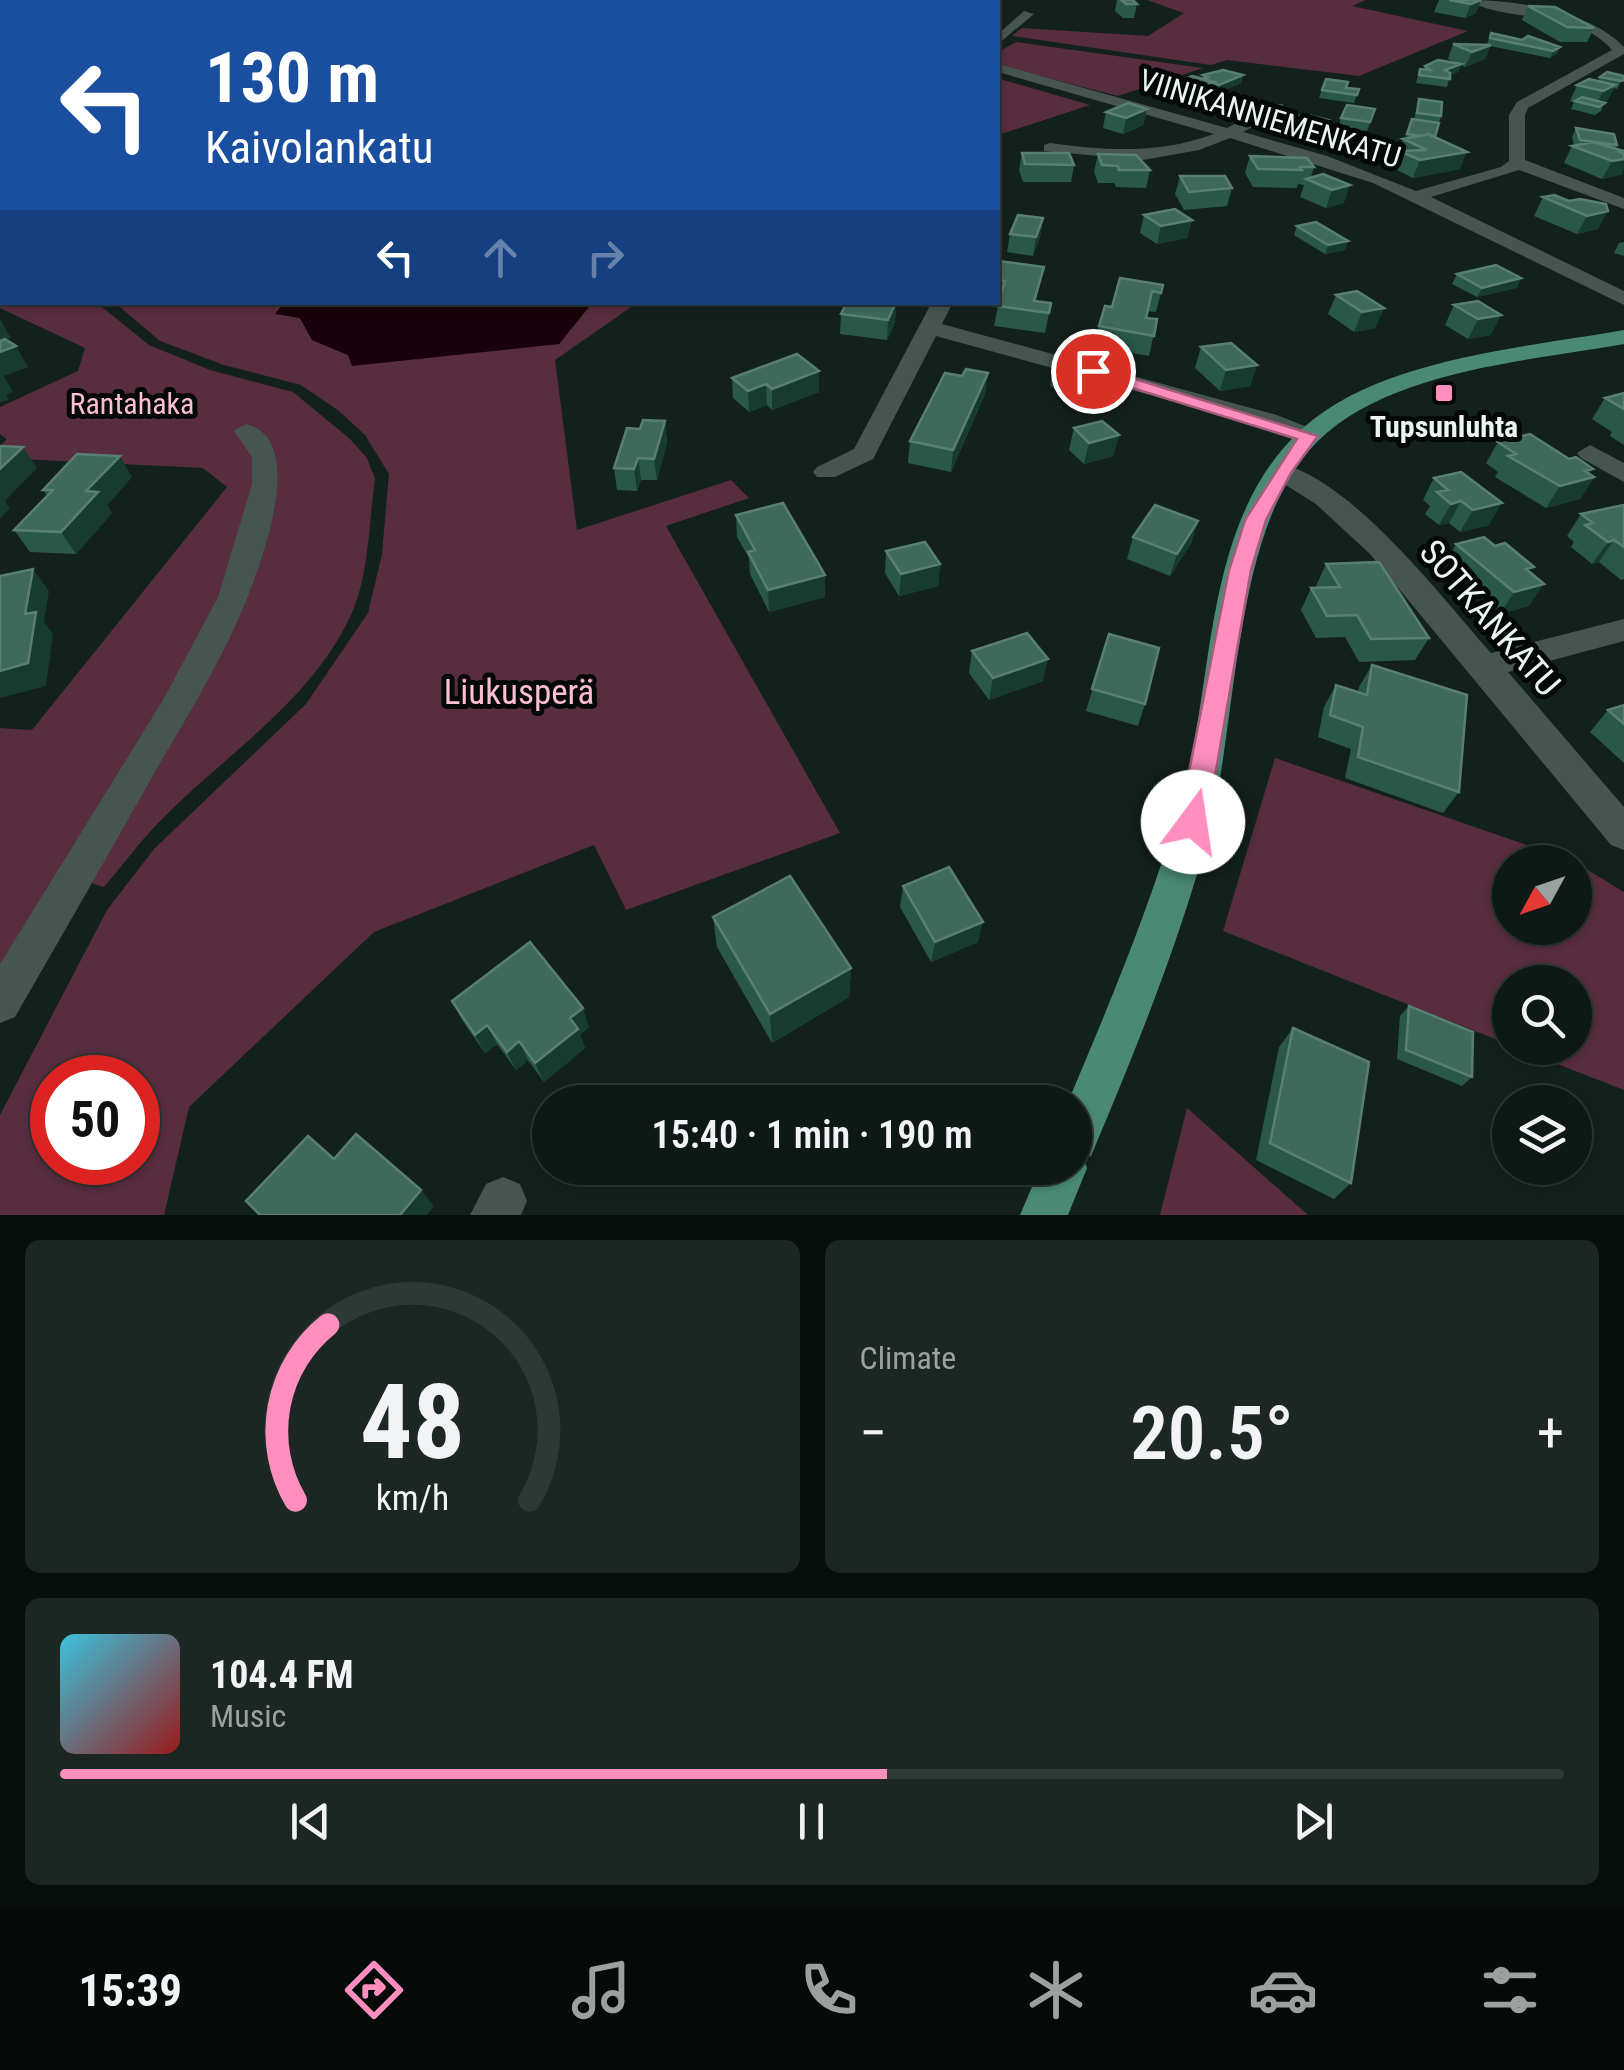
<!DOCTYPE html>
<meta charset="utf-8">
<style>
body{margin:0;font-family:"Roboto Condensed",sans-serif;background:#1c2622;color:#f1f3f6;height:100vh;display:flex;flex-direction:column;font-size:38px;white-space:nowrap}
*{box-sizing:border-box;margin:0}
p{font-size:32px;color:#9ba0a0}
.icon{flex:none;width:55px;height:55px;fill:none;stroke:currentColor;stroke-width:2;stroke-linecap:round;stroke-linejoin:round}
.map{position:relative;height:1215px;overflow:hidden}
.sheet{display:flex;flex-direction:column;gap:25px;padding:25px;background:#080e0c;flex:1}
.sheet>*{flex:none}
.top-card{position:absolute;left:0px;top:0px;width:1000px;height:305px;box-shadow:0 2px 8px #0004,0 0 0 2px #2e3834;background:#1a4fa0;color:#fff;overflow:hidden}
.needle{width:65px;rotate:230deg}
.controls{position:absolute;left:1492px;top:845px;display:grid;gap:20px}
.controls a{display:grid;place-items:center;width:100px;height:100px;border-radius:50%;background:#0e1915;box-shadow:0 2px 8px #0004,0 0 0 2px #2e3834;font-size:50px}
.speed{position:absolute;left:30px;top:1055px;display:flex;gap:20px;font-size:50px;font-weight:700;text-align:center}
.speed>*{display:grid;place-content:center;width:130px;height:130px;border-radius:50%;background:#0e1915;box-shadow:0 2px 8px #0004,0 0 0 2px #2e3834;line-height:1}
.speed .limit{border:15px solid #d22;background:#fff;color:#111}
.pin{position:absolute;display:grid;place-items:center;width:85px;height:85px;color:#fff;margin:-42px;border:5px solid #fff;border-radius:50%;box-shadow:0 2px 10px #0007}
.me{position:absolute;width:110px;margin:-55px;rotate:14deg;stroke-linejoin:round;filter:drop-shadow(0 0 8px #0008)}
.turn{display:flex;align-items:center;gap:35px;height:210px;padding:0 40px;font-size:45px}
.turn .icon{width:130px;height:130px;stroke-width:2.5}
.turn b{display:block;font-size:70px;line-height:85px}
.lanes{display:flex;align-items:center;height:95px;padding:0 40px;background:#0003;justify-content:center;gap:50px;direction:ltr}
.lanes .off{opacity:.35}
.big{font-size:75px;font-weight:600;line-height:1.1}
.sheet .widget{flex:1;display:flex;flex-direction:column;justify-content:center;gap:15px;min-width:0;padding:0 35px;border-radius:15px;background:#1c2622}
.sheet .dial{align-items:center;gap:0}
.dial svg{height:260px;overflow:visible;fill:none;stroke:#2e3834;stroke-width:7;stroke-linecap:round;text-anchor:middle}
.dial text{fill:#f1f3f6;stroke:none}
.song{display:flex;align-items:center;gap:30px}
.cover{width:120px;height:120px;border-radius:15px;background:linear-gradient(135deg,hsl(190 70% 55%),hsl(0 70% 35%))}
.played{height:10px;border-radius:5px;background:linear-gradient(90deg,#fd8ebe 55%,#2e3834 55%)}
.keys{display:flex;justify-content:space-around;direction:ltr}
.heat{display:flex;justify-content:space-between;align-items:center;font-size:55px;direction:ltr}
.sheet .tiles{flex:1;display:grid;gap:25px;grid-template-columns:1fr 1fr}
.widget:last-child{grid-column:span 2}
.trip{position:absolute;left:532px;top:1085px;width:560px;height:100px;border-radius:50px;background:#0e1915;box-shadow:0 2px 8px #0004,0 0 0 2px #2e3834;font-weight:600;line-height:100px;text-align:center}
.tab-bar{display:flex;height:160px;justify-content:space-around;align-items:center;background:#060a08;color:#9ba0a0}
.tab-bar .icon{width:70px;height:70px}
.tab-bar .selected{color:#fd8ebe}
.tab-bar b{font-size:45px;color:#f1f3f6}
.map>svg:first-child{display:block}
.green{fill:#572d3f;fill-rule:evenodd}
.water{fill:#19000a}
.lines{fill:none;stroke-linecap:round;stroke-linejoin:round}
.minor{fill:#46554f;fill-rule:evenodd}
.major{fill:#4a8a75;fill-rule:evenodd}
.wall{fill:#295849}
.shaded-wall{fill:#173b2f}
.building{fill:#3e695b;stroke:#597f72;stroke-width:2.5}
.route{fill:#fd8ebe;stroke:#a45c7c;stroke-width:2.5}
.poi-dot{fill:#fd8ebe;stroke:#040907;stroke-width:4}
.labels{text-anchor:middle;stroke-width:10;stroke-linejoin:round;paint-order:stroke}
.far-street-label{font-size:30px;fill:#ecf5f1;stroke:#040907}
.far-park-label{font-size:30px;fill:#fcbdd5;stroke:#040907}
.far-poi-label{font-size:30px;font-weight:bold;fill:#ecf5f1;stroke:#040907}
.street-label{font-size:35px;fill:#ecf5f1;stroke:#040907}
.park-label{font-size:35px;fill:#fcbdd5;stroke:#040907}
</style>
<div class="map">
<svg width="1624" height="1215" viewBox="0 0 1624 1215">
<rect width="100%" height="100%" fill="#13211c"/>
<path class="green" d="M1147,0H1366L1352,6L1468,31L1359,76L1227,60L1211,65L1012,36L1022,28L1148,36L1184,13Z
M1016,42L1203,68L1118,96L998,65V52Z
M998,78L1000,79L1090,105L998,135Z
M0,252L2,302L97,303L149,345L210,370L293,392L350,439L367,458L375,479C369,521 369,576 351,615C310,703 223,756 158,823C139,843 122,866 104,887L88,882L242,596L263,439L249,425L243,426L255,451L256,484L227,597L0,990V728L32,730L227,487L203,468L0,458V446L7,439L0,434V407L78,371L85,348L0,308Z
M115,303H276L281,306L276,313L300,318L312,340L348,355L559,344L592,303H637L555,360L577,530L731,480L749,498L666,526L840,833L626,910L594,845L374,932L189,1107L164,1215H0V1115L107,910L154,849L306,704L368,613L382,554L389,474L365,435L339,411L301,385L224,365L160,341ZM52,1078H138V1162H52Z
M1275,758L1573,861L1624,892V1090L1516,1048H1575V982H1510V1045L1223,931ZM1510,862H1575V928H1510Z
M1187,1108L1308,1215H1160Z"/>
<path class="water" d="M0,0H361L2,2V196Z
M276,303V302L592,303L559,344L352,366L348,355L312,340L300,318L275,314L281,307Z"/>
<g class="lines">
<path class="minor" d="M793,0H810L812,2H795Z
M1466,0C1515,0 1589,10 1624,47V54L1528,108L1525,115V160L1624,198V209L1519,170L1431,197L1624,291V305L1373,183L1230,138L1199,150L1143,160L1044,151V145L1050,143C1108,151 1159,154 1214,134L998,72V64L1227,128L1273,104H1283V110L1243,132L1327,156L1416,191L1501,167L1509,161V115L1517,102L1612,50C1575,8 1510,24 1466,0Z
M1024,11L1034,14L998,44V34Z
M932,302H953L942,324L1277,415L1317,431L1320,436L1308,443L1259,425L936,336L873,459L835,477H817L813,472L817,467L854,449Z
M246,424C307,439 263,558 248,596C224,657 188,715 155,772C109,854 62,935 15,1017L0,1023V964L163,700L218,597L252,484V457L234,431Z
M1590,445L1624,463V482L1581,458L1577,453Z
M1282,464C1354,482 1442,598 1491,653L1624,619V641L1508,672L1624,807V850L1611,845L1370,554L1316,504L1273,477L1269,472L1273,467Z
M503,1177L520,1184L527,1201L521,1215H470L486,1184Z"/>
<path class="major" d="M1624,330V344C1529,361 1390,370 1318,441C1231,527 1239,721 1208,836C1178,946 1135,1052 1091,1156L1084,1159L1087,1168L1068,1215H1020L1040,1168H1075V1102H1068C1109,1005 1150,907 1180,805C1216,684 1200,522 1302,429C1380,358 1524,348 1624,330Z"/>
</g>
<path class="wall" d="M384,0H415L410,2Z
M568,0H609V2H569Z
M1117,0H1133L1137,4L1134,18H1123L1115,11Z
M1439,0H1481L1476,13L1465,18L1434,12Z
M1528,6L1594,28L1587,42H1560L1522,20Z
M1491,33L1560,47L1557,54L1550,58L1490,46L1485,59L1465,67L1461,65L1458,72L1450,75L1447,87L1416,83L1420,69H1424L1425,66L1459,64L1448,59L1453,44H1487Z
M1203,75H1243L1241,83L1217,93L1213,91L1211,98L1188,108L1166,101L1169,86L1202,79Z
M1624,76L1617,89L1614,88L1607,101L1604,102L1601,111L1595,115L1571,109L1574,102L1570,101L1577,85L1598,81L1600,77Z
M1326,79L1346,88L1359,89L1354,103L1319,98Z
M1419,99L1441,116L1435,137L1460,169L1413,178L1393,168L1403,139H1405L1412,119H1414Z
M1347,105L1375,109L1367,131L1338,126Z
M1147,109L1143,125L1123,134L1103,128L1106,112Z
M1279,125L1325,129L1301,140L1276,133Z
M1576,128L1617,145L1616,148L1624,151L1623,174L1602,179L1564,163L1572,146L1574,145L1572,137Z
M1022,153L1074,165L1071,182H1023L1019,170Z
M1098,154L1150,170L1146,188L1116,187L1114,183H1098L1094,172Z
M1250,156L1314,167L1311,177L1323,174L1344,203L1326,208L1300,197L1304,185L1298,184L1297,188L1253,187L1245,173Z
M1180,176L1232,188L1227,206L1184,210L1175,194Z
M1543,197L1569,201L1580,199L1598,229L1577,234L1534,216Z
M1144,215L1192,220L1187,238L1157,244L1140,233Z
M1043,218L1040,237L1033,256L1007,252L1010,234Z
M1297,226L1348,241L1345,250L1325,254L1294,235Z
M1624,242V256L1614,253L1619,243Z
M998,261L1044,267L1036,301L1051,303L1045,333L994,326L999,300H998Z
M1457,274L1521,278L1516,288L1477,297L1452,284Z
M1163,285L1156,312L1147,311L1146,318L1157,319L1149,356L1095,347L1099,326L1112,307Z
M1336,295L1384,308L1375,328L1354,332L1328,314Z
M1478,301L1491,335L1468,339L1445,325L1454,305Z
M896,302L895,322L887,340L840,334L841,314Z
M1201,347L1257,365L1250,386L1220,391L1195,368Z
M1054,365L1106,370L1104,400L1089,408L1050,386Z
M988,373L985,394L951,472L908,463L910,441L962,376Z
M732,378L819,392L772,410L767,405L749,412L733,398Z
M1624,393V445L1610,436L1612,432L1592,419L1605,398Z
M665,421L667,443L657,480H641L637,491L617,490L614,468L640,429Z
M1074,428L1119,435L1113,456L1084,464L1069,450Z
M1498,442L1569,459L1594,477L1580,499L1546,508L1495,477L1498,472L1486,463Z
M1461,472L1489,525L1460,532L1449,523L1439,525L1425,514L1430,506L1423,500L1434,478Z
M132,477L107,505L112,513L76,554L30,552L14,530L47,496L43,490Z
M1624,506V579L1621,580L1599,562L1592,564L1571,547L1574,542L1567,536L1581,514Z
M736,515L825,597L769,612L750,574L749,558L737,537Z
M1198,521L1191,543L1170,576L1127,559L1133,537Z
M1456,544L1530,573L1529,606L1500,614L1444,566Z
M886,551L940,564L938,586L899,596L885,573Z
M1326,564L1429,638L1415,660L1359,662L1345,637L1316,638L1301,610L1311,588H1317L1316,586Z
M1109,634L1145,704L1138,726L1086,711Z
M972,651L1043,681L989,700L969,673Z
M1372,665L1459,792L1443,813L1345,778L1351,749L1318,737L1324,707L1336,685L1358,692L1359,687Z
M1624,705V763L1590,732L1608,710Z
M903,886L978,942L931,962L900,907Z
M713,917L851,968L849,997L772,1043L717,947Z
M452,1001L589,1027L580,1035L585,1048L544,1082L528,1060L516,1070L497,1044L485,1053L462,1020Z
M1409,1006L1472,1077L1462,1086L1397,1059L1400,1016Z
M1293,1028L1351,1183L1334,1199L1256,1160L1279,1047Z"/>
<path class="shaded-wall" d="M588,0H609V2H588Z
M1481,0L1476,13L1465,18L1471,4Z
M1491,45L1485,59L1465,67L1472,52Z
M1560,47L1557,54L1550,58L1553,51Z
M1461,64L1458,72L1442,77L1445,70Z
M1243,75L1241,83L1217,93L1219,85Z
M1215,82L1211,98L1188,108L1192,92Z
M1615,85L1607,101L1595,107L1603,91Z
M1147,109L1143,125L1123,134L1126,118Z
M1328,120L1325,129L1301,140L1303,132Z
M1624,151L1623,174L1602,179L1612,161L1620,152Z
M1467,152L1460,169L1413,178L1420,160Z
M1350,185L1344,203L1326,208L1332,190Z
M1608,211L1598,229L1577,234L1587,216Z
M1043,218L1040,237L1033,256L1036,237Z
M1192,220L1187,238L1157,244L1161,226Z
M1348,241L1345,250L1325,254L1328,245Z
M1521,278L1516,288L1477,297L1482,288Z
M896,302L895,322L887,340L888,320Z
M1384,308L1375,328L1354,332L1362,312Z
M1501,315L1491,335L1468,339L1478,319Z
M0,319L11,338L0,343Z
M16,346L28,367L4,376L13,392L6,395L9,400L0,402V352Z
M1257,365L1250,386L1220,391L1226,370Z
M1106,370L1104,382L1109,379L1104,400L1089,408L1093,387L1099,374Z
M819,371V392L772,410V389Z
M988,373L985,394L951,472L953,450Z
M766,384L767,405L749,412L748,391Z
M665,421L667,443L657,480L654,459Z
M1119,435L1113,456L1084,464L1089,443Z
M23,447L37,468L5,501L10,508L0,519V469Z
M120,456L132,477L107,505L112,513L76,554L61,532L86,491Z
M638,458L641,480L637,491L634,469Z
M1593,469L1586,479L1594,477L1580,499L1546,508L1560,486L1585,471Z
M1461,501L1449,523L1439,525L1451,504Z
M1502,503L1489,525L1460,532L1473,510Z
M1198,521L1191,543L1170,576L1177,554Z
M1614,540L1599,562L1592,564L1608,542Z
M940,564L938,586L899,596L901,574Z
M33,569L49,591L44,622L53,634L46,686L0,698V671L25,614Z
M825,575V597L769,612L768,590Z
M1544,584L1529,606L1500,614L1514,592Z
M1048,659L1043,681L989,700L993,678Z
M983,922L978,942L931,962L935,942Z
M851,968L849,997L772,1043L770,1014Z
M583,1008L589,1027L580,1035L585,1048L544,1082L535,1063L570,1018Z
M487,1025L497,1044L485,1053L475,1035Z
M519,1041L528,1060L516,1070L507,1052Z
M421,1190L434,1206L427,1215H400Z"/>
<path class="building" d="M1121,0H1133L1137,4H1126Z
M1449,0H1481L1471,4Z
M1528,6L1555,7L1594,28L1567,27Z
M1491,33L1522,40L1528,36L1560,47L1553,51L1490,38Z
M1453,44L1491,45L1472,52Z
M1438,60L1461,64L1445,70L1450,73V79L1419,75L1420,69L1430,70L1425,66Z
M1223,70L1243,75L1219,85L1203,79L1208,77L1203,75Z
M1607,72L1624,76V80L1621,81L1600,77Z
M1192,76L1215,82L1192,92L1169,86Z
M1326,79L1348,82L1346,88L1359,89L1357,95L1322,90Z
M1589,79L1615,85L1603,91L1577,85Z
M1582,97L1605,103L1599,107L1575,101Z
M1419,99L1442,102L1441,116L1417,113Z
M1128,103L1147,109L1126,118L1106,112Z
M1347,105L1375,109L1370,122L1341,118Z
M1304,114L1328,120L1303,132L1279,125Z
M1412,119L1439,123L1435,137L1428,134L1421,136L1407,134Z
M1576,128L1614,134L1617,145L1580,140Z
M1428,134L1467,152L1420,160L1399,151L1427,150L1403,139Z
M1593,142L1624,151L1620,152L1624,154V159L1612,161L1572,146Z
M1022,153H1069L1074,165L1025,164Z
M1098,154L1136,155L1150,170H1119L1118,166L1102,165Z
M1250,156L1307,158L1314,167H1300L1302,170L1258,169Z
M1323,174L1350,185L1332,190L1306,179Z
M1180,176H1225L1232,188L1189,192Z
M1554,195L1569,201L1580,199L1606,204L1608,211L1587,216L1543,197Z
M1175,209L1192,220L1161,226L1144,215Z
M1018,215L1043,218L1036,237L1010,234Z
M1316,222L1348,241L1328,245L1297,226Z
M998,261L1044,267L1034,301L1051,303L1049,313L997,306L1005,281L998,280Z
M1496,265L1521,278L1482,288L1457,274Z
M1120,278L1163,285L1161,293L1152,291L1146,318L1157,319L1154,336L1099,326L1105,306L1112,307Z
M1357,291L1384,308L1362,312L1336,295Z
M1478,301L1501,315L1478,319L1454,305Z
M847,302H896L888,320L841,314Z
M5,339L16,346L0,352V341Z
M1231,343L1257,365L1226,370L1201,347Z
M797,354L819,371L772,389L766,384L748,391L732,378Z
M1077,354L1106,370L1099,374L1109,379L1093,387L1054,365Z
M966,369L988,373L953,450L910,441L945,373L962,376Z
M1624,393V409L1605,398Z
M643,420L665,421L654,459L638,458L634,469L614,468L627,428L640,429Z
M1102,421L1119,435L1089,443L1074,428Z
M1530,434L1569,459L1576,457L1593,469L1585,471L1594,477L1560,486L1508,456L1516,454L1498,442Z
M0,446L23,447L0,469Z
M77,454L120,456L86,491L98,492L61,532L14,530L53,490H43Z
M1461,472L1502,503L1473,510L1461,501L1451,504L1437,492L1448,490L1434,478Z
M783,503L825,575L768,590L748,552L755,550L736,515Z
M1155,505L1198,521L1177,554L1133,537Z
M1623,505L1624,506V547L1614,540L1608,542L1585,525L1593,523L1581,514Z
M1484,537L1495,546L1505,543L1534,567L1526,569L1544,584L1514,592L1456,544Z
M925,542L940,564L901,574L886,551Z
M1379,562L1429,638L1371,639L1357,615L1327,616L1311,588L1340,587L1326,564Z
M33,569L25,614L36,612L28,663L0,671V576Z
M1027,633L1048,659L993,678L972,651Z
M1109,634L1159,648L1145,704L1092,689Z
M1372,665L1467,695L1459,792L1358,757L1363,727L1330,715L1336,685L1367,695Z
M1624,705V724L1608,710Z
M949,867L983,922L935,942L903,886Z
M790,876L851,968L770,1014L713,917Z
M530,942L583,1008L570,1018L578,1029L535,1063L519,1041L507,1052L487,1025L475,1035L452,1001Z
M1409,1006L1473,1032L1472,1077L1406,1050Z
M1293,1028L1369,1062L1351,1183L1270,1143Z
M356,1134L421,1190L400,1215H260L246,1201L308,1136L334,1159Z"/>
<path class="route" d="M1093,366L1318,436L1291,473L1266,520L1251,570L1207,822L1203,831L1193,834L1183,831L1179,822L1229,570L1245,520L1297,439L1087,374L1085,371Z"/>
<rect class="poi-dot" x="1434" y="383" width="20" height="20" rx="5"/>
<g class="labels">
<g class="far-street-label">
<text transform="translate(1270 119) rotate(17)" y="10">VIINIKANNIEMENKATU</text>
</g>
<g class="far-park-label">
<text x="132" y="414">Rantahaka</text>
</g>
<g class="far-poi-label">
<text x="1444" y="437">Tupsunluhta</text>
</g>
<g class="street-label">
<text transform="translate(1490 618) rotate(49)" y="12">SOTKANKATU</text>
</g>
<g class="park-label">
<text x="519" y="704">Liukusperä</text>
</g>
</g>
</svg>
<div class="controls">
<a><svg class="needle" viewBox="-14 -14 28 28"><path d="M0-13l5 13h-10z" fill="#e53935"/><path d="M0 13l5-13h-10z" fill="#9ba0a0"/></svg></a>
<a><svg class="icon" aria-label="search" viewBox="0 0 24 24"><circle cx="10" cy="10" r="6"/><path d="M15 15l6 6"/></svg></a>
<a><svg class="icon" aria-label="layers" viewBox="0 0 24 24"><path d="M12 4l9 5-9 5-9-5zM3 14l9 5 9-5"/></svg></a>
</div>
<div class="speed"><div class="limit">50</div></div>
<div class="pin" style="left:1093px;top:371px;background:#d93025"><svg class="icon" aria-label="arrive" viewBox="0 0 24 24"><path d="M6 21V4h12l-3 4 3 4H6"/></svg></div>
<svg class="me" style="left:1193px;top:822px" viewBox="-20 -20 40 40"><circle r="19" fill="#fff"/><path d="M0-13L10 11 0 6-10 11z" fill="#fd8ebe"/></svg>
<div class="trip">15:40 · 1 min · 190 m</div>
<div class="top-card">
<div class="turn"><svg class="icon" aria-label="left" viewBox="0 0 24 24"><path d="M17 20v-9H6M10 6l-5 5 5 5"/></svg><div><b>130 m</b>Kaivolankatu</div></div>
<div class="lanes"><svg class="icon" aria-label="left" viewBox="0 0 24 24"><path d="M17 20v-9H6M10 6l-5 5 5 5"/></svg><svg class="icon off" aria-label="ahead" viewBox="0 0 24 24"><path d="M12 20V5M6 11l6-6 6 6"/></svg><svg class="icon off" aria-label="right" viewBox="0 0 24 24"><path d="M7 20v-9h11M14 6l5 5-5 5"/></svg></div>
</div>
</div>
<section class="sheet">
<div class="tiles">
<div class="widget dial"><svg viewBox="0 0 100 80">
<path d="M14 69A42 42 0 1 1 86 69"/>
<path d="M14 69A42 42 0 0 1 24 15" stroke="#fd8ebe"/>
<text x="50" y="56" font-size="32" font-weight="700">48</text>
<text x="50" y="72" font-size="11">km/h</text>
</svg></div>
<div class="widget"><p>Climate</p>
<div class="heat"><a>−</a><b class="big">20.5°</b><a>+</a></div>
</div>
<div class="widget">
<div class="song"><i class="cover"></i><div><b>104.4 FM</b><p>Music</p></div></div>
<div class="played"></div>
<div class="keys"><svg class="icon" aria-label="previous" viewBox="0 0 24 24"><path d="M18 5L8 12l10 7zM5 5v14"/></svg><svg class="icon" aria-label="pause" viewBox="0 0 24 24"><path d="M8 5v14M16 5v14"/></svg><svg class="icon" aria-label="next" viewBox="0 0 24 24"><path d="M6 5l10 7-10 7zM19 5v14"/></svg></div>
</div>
</div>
</section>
<nav class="tab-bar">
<b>15:39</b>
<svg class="icon selected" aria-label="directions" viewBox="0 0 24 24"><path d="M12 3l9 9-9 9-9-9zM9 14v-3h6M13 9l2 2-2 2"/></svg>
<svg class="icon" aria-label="music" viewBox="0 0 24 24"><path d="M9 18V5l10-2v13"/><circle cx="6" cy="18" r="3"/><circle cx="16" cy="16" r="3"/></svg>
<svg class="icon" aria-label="phone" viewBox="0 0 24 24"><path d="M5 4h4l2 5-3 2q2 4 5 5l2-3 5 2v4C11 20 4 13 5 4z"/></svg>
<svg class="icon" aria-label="climate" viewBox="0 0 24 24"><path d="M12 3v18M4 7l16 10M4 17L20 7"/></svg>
<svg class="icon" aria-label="car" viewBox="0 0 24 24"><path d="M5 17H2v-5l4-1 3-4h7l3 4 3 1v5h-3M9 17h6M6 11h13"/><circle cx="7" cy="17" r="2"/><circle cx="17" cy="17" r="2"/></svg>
<svg class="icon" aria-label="filters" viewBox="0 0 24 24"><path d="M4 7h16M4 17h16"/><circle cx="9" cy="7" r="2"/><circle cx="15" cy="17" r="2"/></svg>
</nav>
